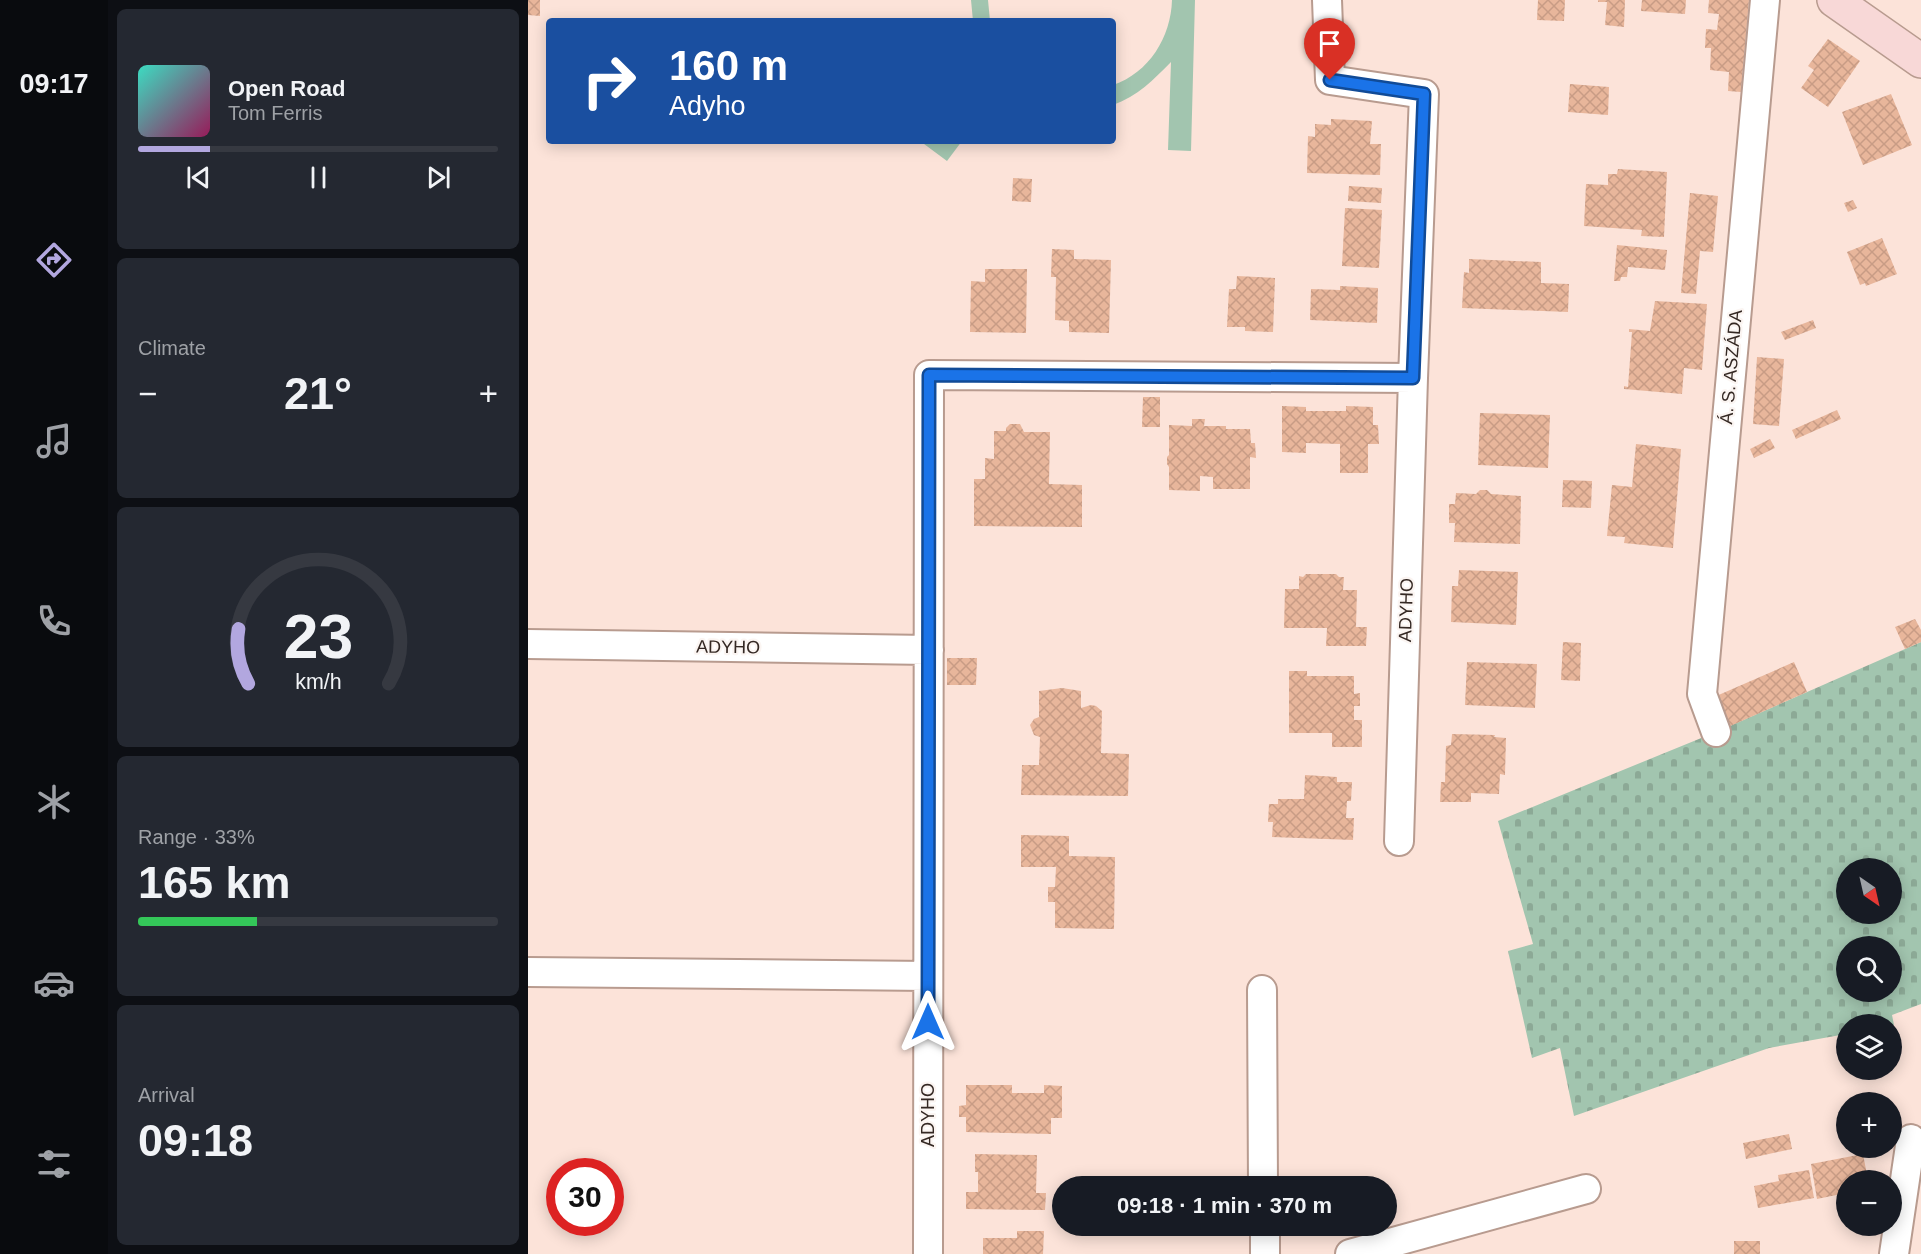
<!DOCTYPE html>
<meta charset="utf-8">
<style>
body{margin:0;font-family:Helvetica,sans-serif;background:#242831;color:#f1f3f6;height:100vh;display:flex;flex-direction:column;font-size:22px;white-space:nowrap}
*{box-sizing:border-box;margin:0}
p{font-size:20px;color:#9ea1a6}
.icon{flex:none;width:33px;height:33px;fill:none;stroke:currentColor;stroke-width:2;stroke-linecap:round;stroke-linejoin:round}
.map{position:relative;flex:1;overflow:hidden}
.sheet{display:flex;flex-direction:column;gap:9px;padding:9px;background:#0d0f14;width:420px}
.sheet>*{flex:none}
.top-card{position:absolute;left:18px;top:18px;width:570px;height:126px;border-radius:6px;box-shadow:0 3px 15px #0003;background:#1a4fa0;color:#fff;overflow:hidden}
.needle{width:39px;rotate:146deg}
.controls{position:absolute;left:1308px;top:858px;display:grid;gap:12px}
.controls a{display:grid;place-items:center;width:66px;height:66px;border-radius:50%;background:#171b24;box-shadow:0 3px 15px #0003;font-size:30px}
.speed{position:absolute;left:18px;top:1158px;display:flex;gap:12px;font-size:30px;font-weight:700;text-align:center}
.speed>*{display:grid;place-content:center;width:78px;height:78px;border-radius:50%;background:#171b24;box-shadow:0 3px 15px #0003;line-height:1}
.speed .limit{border:9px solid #d22;background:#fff;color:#111}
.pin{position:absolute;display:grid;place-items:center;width:51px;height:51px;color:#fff;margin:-62px -26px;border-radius:50% 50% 50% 0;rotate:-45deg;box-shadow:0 0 6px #0007}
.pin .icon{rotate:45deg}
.me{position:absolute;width:66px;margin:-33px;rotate:0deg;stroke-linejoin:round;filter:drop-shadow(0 0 4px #0008)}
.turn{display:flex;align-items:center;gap:21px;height:126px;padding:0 24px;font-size:27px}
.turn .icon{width:78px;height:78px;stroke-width:2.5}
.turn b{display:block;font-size:42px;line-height:51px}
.big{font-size:45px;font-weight:600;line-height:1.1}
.sheet .card{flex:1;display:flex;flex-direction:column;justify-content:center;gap:9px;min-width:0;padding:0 21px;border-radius:9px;background:#242831}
.sheet .dial{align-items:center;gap:0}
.dial svg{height:156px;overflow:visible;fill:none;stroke:#363941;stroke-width:7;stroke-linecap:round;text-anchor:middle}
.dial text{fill:#f1f3f6;stroke:none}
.song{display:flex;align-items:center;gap:18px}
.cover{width:72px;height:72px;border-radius:9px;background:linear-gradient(135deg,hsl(170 70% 55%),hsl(330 70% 35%))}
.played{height:6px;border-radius:3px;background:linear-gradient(90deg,#b2a7df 20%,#363941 20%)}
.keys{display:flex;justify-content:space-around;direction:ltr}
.heat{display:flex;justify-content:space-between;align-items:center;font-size:33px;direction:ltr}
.charge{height:9px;border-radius:4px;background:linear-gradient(90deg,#34c759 33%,#363941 0)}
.trip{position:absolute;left:524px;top:1176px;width:345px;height:60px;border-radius:30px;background:#171b24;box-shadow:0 3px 15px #0003;font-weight:600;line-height:60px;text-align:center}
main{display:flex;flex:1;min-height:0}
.tabs{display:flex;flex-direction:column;width:108px;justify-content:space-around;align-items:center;background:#090b0e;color:#9ea1a6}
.tabs .icon{width:42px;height:42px}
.tabs .selected{color:#b2a7df}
.tabs b{font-size:27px;color:#f1f3f6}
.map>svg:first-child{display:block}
.grass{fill:#a2c5af}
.cemetery{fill:url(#cemetery-stones);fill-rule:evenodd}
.building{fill:url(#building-cross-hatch)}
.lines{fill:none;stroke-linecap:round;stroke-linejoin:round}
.street-casing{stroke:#b89b8f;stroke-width:32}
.secondary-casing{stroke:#b89b8f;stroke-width:36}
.street{stroke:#fff;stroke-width:28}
.secondary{stroke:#f8d8d7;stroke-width:33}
.route-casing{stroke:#114b97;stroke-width:15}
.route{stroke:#1a73e8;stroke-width:10}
.labels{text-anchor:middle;stroke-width:4.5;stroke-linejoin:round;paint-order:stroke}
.street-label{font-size:18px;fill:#342823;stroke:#fbf5f2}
</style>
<main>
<nav class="tabs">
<b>09:17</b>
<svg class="icon selected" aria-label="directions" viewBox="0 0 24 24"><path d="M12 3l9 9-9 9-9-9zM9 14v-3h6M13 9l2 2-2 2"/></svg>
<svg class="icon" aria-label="music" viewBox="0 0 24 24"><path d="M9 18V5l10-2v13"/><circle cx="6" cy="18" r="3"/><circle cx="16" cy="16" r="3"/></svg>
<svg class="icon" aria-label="phone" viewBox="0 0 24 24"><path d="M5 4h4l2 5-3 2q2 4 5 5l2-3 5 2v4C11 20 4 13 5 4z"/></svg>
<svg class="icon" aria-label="climate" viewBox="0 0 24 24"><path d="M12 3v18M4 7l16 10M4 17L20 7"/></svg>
<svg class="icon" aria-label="car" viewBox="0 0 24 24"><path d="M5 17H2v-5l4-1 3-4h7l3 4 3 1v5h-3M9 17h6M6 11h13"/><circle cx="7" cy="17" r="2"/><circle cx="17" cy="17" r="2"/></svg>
<svg class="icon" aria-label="filters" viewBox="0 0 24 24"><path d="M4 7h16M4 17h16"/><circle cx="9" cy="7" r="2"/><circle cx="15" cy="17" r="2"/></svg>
</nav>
<section class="sheet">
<div class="card">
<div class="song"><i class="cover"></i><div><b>Open Road</b><p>Tom Ferris</p></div></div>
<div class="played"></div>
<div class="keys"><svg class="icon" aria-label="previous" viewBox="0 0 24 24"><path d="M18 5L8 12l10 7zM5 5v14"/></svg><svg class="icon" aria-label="pause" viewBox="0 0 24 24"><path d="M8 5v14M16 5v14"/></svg><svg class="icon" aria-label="next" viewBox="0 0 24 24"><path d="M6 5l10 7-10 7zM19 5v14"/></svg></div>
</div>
<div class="card"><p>Climate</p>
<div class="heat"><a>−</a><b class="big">21°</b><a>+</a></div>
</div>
<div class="card dial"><svg viewBox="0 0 100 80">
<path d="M14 69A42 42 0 1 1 86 69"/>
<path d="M14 69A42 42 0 0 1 9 41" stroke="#b2a7df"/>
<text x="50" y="56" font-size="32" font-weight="700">23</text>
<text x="50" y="72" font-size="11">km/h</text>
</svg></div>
<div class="card"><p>Range · 33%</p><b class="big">165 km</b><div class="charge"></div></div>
<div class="card"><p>Arrival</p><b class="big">09:18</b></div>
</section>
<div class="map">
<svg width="1393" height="1254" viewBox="0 0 1393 1254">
<defs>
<pattern id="cemetery-stones" width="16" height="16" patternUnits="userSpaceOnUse" patternTransform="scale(1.5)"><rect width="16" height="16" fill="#a2c5af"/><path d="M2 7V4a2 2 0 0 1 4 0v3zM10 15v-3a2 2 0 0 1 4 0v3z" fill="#8ca996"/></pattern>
<pattern id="building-cross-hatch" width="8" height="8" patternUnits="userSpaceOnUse" patternTransform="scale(1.5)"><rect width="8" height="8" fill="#e8b69b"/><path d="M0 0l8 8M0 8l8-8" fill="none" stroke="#c89c85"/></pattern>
</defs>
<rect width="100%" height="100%" fill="#fce3d9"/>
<path class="grass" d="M443,0H460L462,21H445Z
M644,0H667L663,151L640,150L643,62C625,80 610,96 585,105V85C621,73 643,37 644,0Z
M392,141H434L419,161Z"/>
<path class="cemetery" d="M1393,642V1004L1364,1015L1366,1025L1318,1024V1034L1241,1048L1046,1116L1032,1048L1004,1058L980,951L1005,944L970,821L1188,732ZM1318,868H1364V914H1318ZM1318,946H1364V992H1318Z"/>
<path class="building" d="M0,0H12V16L0,15Z
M1010,0H1037L1036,21L1009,20Z
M1070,0H1097L1096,27L1077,25L1079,2H1070Z
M1114,0H1158L1157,14L1113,11Z
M1181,0H1221L1213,92L1200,91L1201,72L1182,70L1183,48H1177L1178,29L1189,30L1191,14L1180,13Z
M1300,39L1332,61L1300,107L1273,88L1286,70L1280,66Z
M1042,84L1081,87L1080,115L1040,112Z
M1363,94L1384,145L1335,165L1314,112Z
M803,119L844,121L842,144H853L852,175L779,173L780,136L787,137V124L803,125Z
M1090,169L1139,172L1136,237L1113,236L1114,230L1056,226L1058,184L1080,185V174H1089Z
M485,178L504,179L503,202L484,201Z
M821,186L854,188L853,203L820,201Z
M1162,193L1190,196L1185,252L1172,251L1168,294L1153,293Z
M1325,200L1329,208L1320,212L1316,203Z
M817,208L854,210L851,268L814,266Z
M1354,238L1369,274L1338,286L1337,283L1332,285L1319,252Z
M1089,245L1139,250L1137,270L1100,267L1099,277H1093L1092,281H1086Z
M524,249L546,250V259L583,260L581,333L541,332V321L527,320L528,277H523Z
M941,259L1013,262V283L1041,284L1040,312L934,308L936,272L941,273Z
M457,269H499L498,333L442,332L443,281L457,282Z
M709,276L747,278L745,332L717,331V327H699L701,289H708Z
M812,286L850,288L849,323L782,320L783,289L812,290Z
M1127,301L1179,304L1174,370L1156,368L1154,394L1096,389V386L1100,387L1104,332H1101V329L1122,331Z
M1285,320L1288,328L1257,340L1253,332Z
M1229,357L1256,359L1251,426L1225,424Z
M615,397H632V427H614Z
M754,406L778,407V411H818V406L845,407V425H850L851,444H840V473H812V444L778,443V453L754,452Z
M1309,410L1313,419L1268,439L1264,430Z
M952,413L1022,415L1020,468L950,465Z
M664,419H677L676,426H698V429H722L723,443H727L728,458L722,457V489H685V477L672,476V491L641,490V467L639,464V457L641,455V425L664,426Z
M482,424H492L496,432H522L521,484L554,485V527L446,526V479H457V458L466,459V431H478V428Z
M1242,439L1247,448L1226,458L1222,449Z
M1108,444L1153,449L1145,548L1096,543L1097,537L1079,536L1084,485L1104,487Z
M1035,480L1064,481L1063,508L1034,507Z
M952,490H959L963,494L993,496L992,544L926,542L927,523H921V504H927L928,493L948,494Z
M931,570L990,572L988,625L923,622L924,586H930Z
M778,574H808L811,577H816L815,590H829L828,627H839L838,646H798L799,628H756L757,589H771V576L775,577Z
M1387,619L1393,630V642L1377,649L1367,627Z
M1035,642L1053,643L1052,681L1033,680Z
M419,658H449L448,685H419Z
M939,662L1009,664L1007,708L937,705Z
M1266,662L1279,692L1200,727L1186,697Z
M761,671H779V676H826V694L832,693V706H826V720H834V747H804V733H761Z
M534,688L553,691V708L563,705L568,706L574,711L573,753L601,754L600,796L493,795L494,765H511L512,737L506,735L502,725L506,719L511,717V691Z
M924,734L967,735L966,737L978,738L977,775L972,774L971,794L943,793V802H912L913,782H917L918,746L923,745Z
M777,775L809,777V782H824L823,801H819L818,818H826L825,840L744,837L745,822H740L741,804H750V799H776Z
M493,835L541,836V856L587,857L586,929L527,928V902H520V887H527L528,867H493Z
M438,1085H484V1093H516V1085L534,1086V1118H523V1134L438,1132V1117H431V1106L438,1105Z
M1261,1134L1264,1149L1218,1159L1215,1143Z
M447,1154L509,1155L508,1193H518L517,1210L438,1209V1192H450V1172H447Z
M1335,1154L1340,1180H1318V1193L1289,1199L1283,1164Z
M1281,1170L1286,1198L1230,1208L1226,1186L1251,1181L1250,1175Z
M489,1231H516L515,1254H455V1238H489Z
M1206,1241H1232V1254H1206Z"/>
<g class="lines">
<g class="street-casing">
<path id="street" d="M799,0L802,80L896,94L885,378L871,841
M0,644L401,650
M1188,732L1174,694L1237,0
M0,972L400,976
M734,990L735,1186
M737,1226V1254
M400,1254L401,375L885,378
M822,1254L1058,1189
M1366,1254L1383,1139"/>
</g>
<g class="secondary-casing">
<path id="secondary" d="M1306,0L1393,61"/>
</g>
<use href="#street" class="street"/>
<use href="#secondary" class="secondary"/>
</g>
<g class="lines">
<g class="route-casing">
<path id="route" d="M400,1022L401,375L885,378L896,94L802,80"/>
</g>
<use href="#route" class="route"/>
</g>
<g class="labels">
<g class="street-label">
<text transform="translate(1203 367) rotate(-85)" y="6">Á. S. ASZÁDA</text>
<text transform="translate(878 610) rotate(-88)" y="6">ADYHO</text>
<text transform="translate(200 647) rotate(1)" y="6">ADYHO</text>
<text transform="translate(400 1115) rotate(-90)" y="6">ADYHO</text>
</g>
</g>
</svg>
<div class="controls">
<a><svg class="needle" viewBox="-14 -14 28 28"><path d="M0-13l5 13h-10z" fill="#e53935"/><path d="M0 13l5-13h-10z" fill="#9ea1a6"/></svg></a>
<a><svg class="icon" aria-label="search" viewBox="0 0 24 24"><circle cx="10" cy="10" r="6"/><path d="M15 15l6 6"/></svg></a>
<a><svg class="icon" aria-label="layers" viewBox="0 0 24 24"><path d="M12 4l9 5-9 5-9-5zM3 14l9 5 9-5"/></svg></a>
<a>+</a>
<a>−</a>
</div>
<div class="speed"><div class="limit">30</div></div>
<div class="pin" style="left:802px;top:80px;background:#d93025"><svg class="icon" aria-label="arrive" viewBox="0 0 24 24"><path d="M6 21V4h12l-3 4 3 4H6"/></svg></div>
<svg class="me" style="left:400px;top:1022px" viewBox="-20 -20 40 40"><path d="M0-17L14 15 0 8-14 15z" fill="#1a73e8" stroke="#fff" stroke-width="4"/></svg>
<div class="trip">09:18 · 1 min · 370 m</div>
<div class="top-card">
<div class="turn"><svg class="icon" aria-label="right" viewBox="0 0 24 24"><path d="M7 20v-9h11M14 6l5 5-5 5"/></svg><div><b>160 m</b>Adyho</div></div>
</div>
</div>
</main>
